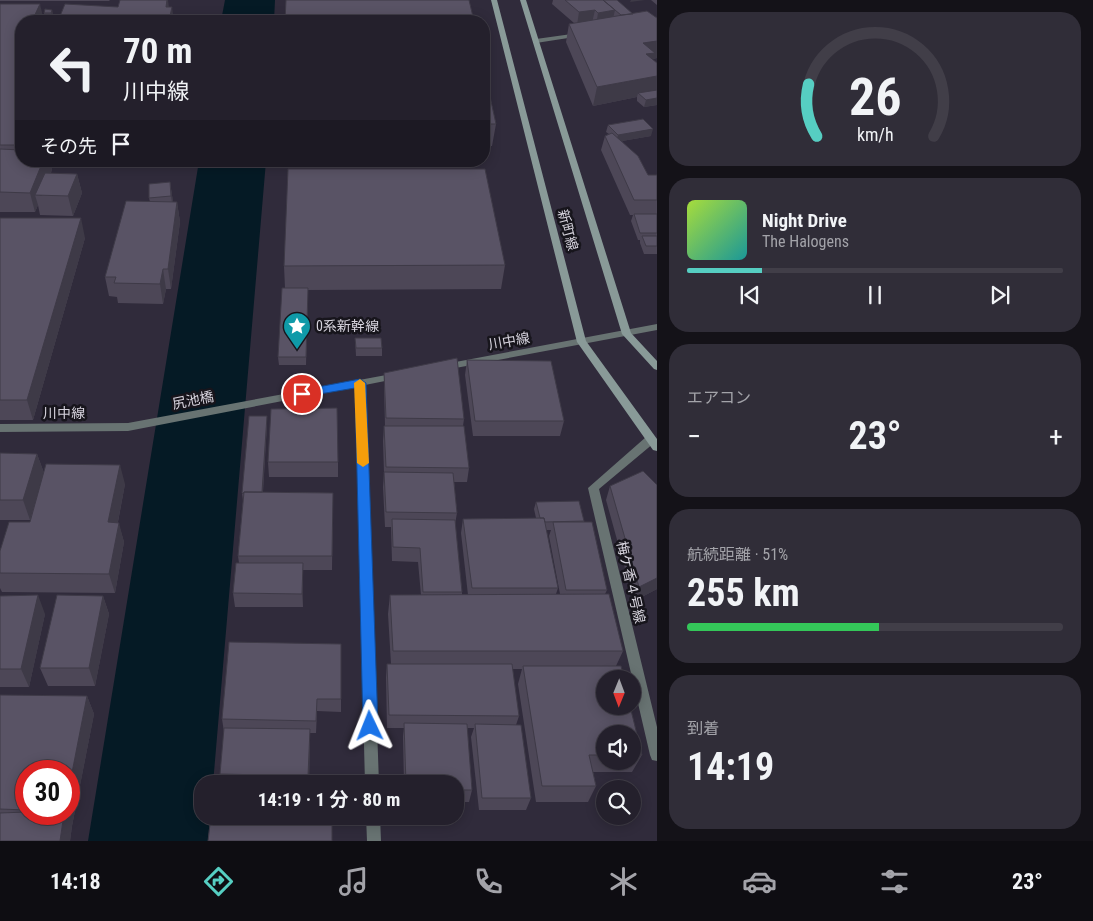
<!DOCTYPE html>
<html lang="ja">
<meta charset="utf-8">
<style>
body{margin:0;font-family:"Roboto Condensed","Noto Sans JP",sans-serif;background:#302d38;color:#f1f3f6;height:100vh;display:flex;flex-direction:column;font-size:19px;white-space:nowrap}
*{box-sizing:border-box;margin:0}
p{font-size:16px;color:#a3a3a9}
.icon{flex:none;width:28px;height:28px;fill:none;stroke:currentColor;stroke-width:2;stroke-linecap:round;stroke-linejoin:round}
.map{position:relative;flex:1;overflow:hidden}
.side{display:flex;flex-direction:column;gap:12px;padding:12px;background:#141218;width:436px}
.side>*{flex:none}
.banner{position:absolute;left:15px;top:15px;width:475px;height:152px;border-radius:20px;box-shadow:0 2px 12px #0003,0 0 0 1px #413e48;background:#24202c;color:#f1f3f6;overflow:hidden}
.needle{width:32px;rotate:181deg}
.fabs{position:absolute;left:596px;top:670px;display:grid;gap:10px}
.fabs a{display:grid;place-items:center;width:45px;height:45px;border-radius:50%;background:#24202c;box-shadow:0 2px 12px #0003,0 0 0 1px #413e48;font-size:25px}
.speed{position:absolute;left:15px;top:760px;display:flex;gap:10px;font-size:25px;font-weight:700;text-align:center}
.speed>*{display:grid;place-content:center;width:65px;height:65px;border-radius:50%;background:#24202c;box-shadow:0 2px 12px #0003,0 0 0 1px #413e48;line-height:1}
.speed .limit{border:8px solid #d22;background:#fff;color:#111}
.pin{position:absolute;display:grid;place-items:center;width:42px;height:42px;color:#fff;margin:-21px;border:2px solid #fff;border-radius:50%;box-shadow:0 1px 5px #0007}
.me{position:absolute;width:55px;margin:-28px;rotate:358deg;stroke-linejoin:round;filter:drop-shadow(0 0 4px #0008)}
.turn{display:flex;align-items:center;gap:18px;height:105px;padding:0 25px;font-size:22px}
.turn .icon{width:65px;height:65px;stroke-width:2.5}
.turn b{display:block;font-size:35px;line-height:42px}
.then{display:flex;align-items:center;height:48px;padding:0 25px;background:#0003;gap:10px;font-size:19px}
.big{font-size:38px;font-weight:700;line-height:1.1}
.side .card{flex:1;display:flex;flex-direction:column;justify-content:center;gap:8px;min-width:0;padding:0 18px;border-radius:20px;background:#302d38}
.side .dial{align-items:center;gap:0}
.dial svg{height:130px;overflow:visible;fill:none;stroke:#413e48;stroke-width:7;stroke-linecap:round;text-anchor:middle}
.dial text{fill:#f1f3f6;stroke:none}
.song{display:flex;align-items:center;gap:15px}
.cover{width:60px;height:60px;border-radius:8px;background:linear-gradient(135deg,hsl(80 70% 55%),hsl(180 70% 35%))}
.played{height:5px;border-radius:2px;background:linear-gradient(90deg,#56cec2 20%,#413e48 20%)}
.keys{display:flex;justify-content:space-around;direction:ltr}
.heat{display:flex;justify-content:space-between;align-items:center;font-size:28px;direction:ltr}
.charge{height:8px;border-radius:4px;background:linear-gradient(90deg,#34c759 51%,#413e48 0)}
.trip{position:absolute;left:194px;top:775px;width:270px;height:50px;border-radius:20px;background:#24202c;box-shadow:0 2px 12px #0003,0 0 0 1px #413e48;font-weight:700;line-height:50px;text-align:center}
.dock{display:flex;height:80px;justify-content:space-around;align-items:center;background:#0e0d12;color:#a3a3a9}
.dock .icon{width:35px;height:35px}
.dock .active{color:#56cec2}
.dock b{font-size:22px;color:#f1f3f6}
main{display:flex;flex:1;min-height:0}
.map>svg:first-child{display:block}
.water{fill:#051a25}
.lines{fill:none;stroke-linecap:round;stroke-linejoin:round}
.street{fill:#687372;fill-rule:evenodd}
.secondary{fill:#899a98;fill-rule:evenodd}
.wall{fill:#4d4757;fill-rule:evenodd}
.shaded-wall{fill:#3e3a47}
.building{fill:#595365;stroke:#3e3a47}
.route{fill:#1a73e8;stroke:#114b97}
.slow{fill:#f59e0b}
.labels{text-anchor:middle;stroke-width:5;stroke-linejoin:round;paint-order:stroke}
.street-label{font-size:14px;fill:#d6d3dd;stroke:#17151c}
.poi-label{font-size:14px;fill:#d6d3dd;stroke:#17151c;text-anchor:start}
</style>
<main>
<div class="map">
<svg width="657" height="841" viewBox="0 0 657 841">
<rect width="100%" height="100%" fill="#302b3b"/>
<path class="water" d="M225,0H275L274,21H221Z
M199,161H266L213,784H202V816H210L208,841H88Z"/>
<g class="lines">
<path class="street" d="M579,33L582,35L581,36L536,43L533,41L536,39Z
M657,324V330L445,370L440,367L445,364Z
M397,373L400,374L402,376L400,378L365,385L379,784H365L355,387L128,431L0,432V424L128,423Z
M650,436L654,437L655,440L654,443L599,489L657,727V761L652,760L650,755L588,488L646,437Z
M366,816H380L381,841H367Z"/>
<path class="secondary" d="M491,0H497L586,341L657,439V451L653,450L577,342Z
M520,0H526L631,333L657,361V370L654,369L622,334Z"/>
</g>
<path class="wall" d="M0,0H110L109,1H0Z
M553,0H617L657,58L653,59V60L657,63V105L644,107L637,101V97L593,106L566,42L569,24L574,23L552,4Z
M651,0H657V5Z
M0,4L21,21V161H51V163L52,169L51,173L77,174L82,193L73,216L40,215L38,205L35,212H0Z
M118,7H169L174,16L180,21H58Z
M52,10L53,16L52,19H45L44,13Z
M484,69L496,124L492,146H484Z
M608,125L651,136L622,141L648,175H657V254H644L640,243V240H638L631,221L633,215H630L601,150L605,136L609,134L606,132Z
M279,161H292L291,166H279Z
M294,161H310V167H295Z
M316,161H336V168H316Z
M170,182L173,202H177L180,222L171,289H166L163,304L118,303L117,297L109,296L105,277L150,202L149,198Z
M0,218L85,238L33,420H0Z
M505,265L501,289L308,290L306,365H279L278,357L285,288L284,266Z
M355,338L382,348V356H356Z
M467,360L564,421L560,436H473L465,375Z
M384,373L464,419L463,426L469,468L467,482H454L457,513L455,524L462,592V595H468L461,533L463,519L536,518L534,509L536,502L584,521L607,590L605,594L623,651L616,666L642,755L632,772H593L596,786L588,802H536L518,684L522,669H512L519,716L516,725L531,798L526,810H479L471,737L474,728H467L472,790L469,802H455V784H404L403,736L404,728H387L386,677L387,664H391L388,614L390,595H421L418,562L392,561L391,527H385L383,487L384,473L383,441L384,426H385L384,387ZM546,530H551L549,536L560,594H556L558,588ZM605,734H632V761H605Z
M267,416V424L263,492L333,493L332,570H303V607H235L233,593L239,563L238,556L243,501L242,493Z
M0,453L37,454L44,473L125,484L118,522L124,542L115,593L2,592L0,588V551L30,522V520H0Z
M268,462H338V477H269Z
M657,485V589L634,601L606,500L610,486Z
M0,596L45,614L29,687H0Z
M103,596L109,614L95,686H48L40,668Z
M341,644V712L317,711L316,733H310L309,784H222L220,774L224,732L222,719Z
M0,695L87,696L94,714L72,826L70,841H0ZM26,771L69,814H26Z"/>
<path class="shaded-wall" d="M167,0H168L170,16L166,7Z
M631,0H645L630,2Z
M40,4L44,21H32Z
M172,7L174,21L170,16Z
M52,10L53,16L52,19L51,13Z
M595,10L592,23L577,25L579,12Z
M615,10L612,23L596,26L598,13Z
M657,41V58L653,59L650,71L643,43Z
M657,76V94L638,93L637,97L593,106L597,87Z
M657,98V105L644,107L646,100Z
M653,129L651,136L616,142L618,135Z
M43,161H51V163L52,169L42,196L35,195L38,205L35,212L30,193Z
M77,174L82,193L73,216L68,196Z
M170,182L173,202L174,216L171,196Z
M177,202L180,222L171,289L168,269Z
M81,218L85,238L33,420L27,400Z
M163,269L166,289L163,304L160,284Z
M267,416V424L262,501L261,494Z
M37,454L44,473L30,520L23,500Z
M120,465L125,484L114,542L108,522Z
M119,523L124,542L115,593L109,574Z
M303,563V607L302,594Z
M657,578V589L634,601L639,587Z
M38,595L45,614L29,687L21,669Z
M103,596L109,614L95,686L89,668Z
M87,696L94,714L72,826L70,841H60L64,814H69V788Z
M310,729V742L309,784L308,776Z"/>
<path class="building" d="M120,0H167L166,7H172L170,16H179L178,21H58L65,4L118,7Z
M286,0H469L474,21H285Z
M565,0H603L615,10L598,13L595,10L579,12Z
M603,0H617L633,14L621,15Z
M0,4H40L32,21H21V145H0Z
M45,9L52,10L51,13H44Z
M647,11L657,18V41L643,43L655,53L646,54L657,63V76L597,87L569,24Z
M484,69L496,124H484Z
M657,90V98L646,100L638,93Z
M643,119L653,129L618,135L608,125Z
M612,133L638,156L648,175H657V200H634L605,136Z
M0,149L21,150V161H43L30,193L0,192Z
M288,169H485L505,265L284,266Z
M45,173L77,174L68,196L35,195Z
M170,182L171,196L149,198V184Z
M126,201L177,202L168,269H163L160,284L114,283L116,277H105Z
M634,214H657V233H640Z
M0,218H81L27,400H0Z
M642,236H657V246H646Z
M282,288H308L306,357H278Z
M355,338H381L382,348H356Z
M457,358L464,419L386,418L384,373Z
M467,360L551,361L564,421H475Z
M337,408L338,462H268L271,409Z
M249,416H267L262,492H244L243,494L242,493Z
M384,426H464L469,468L386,467Z
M0,453L37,454L23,500H0Z
M46,464L120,465L108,522L119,523L109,574L0,573V551L9,522H30Z
M643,471L657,485V578L639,587L610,486Z
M384,472L453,473L457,513L386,512Z
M244,492L333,493L332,556H238Z
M579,501L584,521L545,522L544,518H540L536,502Z
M544,518L558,588H472L463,519Z
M392,519L455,520L462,592H423L420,548L393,547Z
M553,522H592L607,590H566Z
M236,563H303L302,594L233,593Z
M609,594L623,651H393L390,595Z
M38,595L21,669H0V596Z
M57,595L103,596L89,668H40Z
M229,642L341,644V699H317L316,721L222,719Z
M387,664H512L519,716L389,715Z
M523,666H621L624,679H605V706H630L642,755H632V734H605V755H589L596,786H542Z
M0,695L87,696L69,788V771H26V810L0,809Z
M404,723L467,724L472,790H455V784H406Z
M475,724L521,725L531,798H482Z
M224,728L310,729L308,776L220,774Z
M26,812V814H64L60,841H0V813Z
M211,816H332V841H208Z"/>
<path class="route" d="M360,379L366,383L378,726L375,731L370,733L365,731L363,726L355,388L302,397L297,394L302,390Z"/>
<path class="slow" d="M360,379L365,383L369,463L363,467L357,463L354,383Z"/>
<defs>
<g id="sight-pin" transform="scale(1.4375)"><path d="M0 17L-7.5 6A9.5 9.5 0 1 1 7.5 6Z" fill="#0f9aa8" stroke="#17151c"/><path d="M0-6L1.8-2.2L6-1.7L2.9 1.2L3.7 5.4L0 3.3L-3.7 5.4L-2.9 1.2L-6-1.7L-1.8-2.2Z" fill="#fff"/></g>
</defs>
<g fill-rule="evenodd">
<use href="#sight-pin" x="297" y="326"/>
</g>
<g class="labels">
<g class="street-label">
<text transform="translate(568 230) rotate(75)" y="5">新町線</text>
<text transform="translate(509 341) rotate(-10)" y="5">川中線</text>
<text transform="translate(193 400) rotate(-11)" y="5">尻池橋</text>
<text x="64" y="418">川中線</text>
<text transform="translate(631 582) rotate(77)" y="5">梅ケ香４号線</text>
</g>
<g class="poi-label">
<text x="316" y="331">0系新幹線</text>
</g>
</g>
</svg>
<div class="fabs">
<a><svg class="needle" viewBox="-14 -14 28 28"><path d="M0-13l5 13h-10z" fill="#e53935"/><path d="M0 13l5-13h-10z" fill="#a3a3a9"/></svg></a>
<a><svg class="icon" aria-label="sound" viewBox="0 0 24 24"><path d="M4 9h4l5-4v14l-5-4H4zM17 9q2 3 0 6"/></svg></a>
<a><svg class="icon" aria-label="search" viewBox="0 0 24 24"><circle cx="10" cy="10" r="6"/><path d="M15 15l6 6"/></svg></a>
</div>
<div class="speed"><div class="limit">30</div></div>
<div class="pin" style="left:302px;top:394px;background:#d93025"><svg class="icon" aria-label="arrive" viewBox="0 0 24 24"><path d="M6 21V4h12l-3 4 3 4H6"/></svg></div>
<svg class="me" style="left:370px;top:726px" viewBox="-20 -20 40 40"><path d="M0-17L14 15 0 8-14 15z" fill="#1a73e8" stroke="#fff" stroke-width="4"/></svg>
<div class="trip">14:19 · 1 分 · 80 m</div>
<div class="banner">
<div class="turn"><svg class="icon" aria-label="left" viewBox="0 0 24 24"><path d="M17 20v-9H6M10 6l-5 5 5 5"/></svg><div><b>70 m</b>川中線</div></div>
<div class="then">その先<svg class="icon" aria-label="arrive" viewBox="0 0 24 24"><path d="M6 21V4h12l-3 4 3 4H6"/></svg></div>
</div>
</div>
<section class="side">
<div class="card dial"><svg viewBox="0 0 100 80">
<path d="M14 69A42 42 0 1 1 86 69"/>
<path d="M14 69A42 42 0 0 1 9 37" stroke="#56cec2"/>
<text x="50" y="56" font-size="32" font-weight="700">26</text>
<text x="50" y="72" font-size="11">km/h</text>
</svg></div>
<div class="card">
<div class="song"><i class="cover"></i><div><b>Night Drive</b><p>The Halogens</p></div></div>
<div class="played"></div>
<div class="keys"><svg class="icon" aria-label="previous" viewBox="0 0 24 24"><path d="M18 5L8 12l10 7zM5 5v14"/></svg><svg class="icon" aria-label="pause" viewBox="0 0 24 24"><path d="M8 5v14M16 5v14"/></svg><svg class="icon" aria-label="next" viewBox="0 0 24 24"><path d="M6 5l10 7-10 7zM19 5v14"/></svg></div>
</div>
<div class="card"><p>エアコン</p>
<div class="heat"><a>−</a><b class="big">23°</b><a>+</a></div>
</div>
<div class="card"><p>航続距離 · 51%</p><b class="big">255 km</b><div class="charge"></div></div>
<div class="card"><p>到着</p><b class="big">14:19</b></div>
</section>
</main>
<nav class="dock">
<b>14:18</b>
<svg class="icon active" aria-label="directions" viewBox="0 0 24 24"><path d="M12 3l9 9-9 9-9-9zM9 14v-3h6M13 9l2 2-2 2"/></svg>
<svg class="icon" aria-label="music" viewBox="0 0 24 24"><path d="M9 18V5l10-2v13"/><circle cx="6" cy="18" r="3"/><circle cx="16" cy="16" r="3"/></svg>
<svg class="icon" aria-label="phone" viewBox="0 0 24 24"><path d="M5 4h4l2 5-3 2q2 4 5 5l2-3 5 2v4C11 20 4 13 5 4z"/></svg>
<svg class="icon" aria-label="climate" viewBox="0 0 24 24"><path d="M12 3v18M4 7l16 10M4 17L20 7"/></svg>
<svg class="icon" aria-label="car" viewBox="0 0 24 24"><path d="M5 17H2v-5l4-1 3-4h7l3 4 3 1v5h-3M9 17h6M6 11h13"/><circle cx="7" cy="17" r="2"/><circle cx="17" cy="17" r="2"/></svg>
<svg class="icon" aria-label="filters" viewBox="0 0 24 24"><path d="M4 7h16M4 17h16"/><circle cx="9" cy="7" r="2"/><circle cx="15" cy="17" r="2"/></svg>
<b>23°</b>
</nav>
